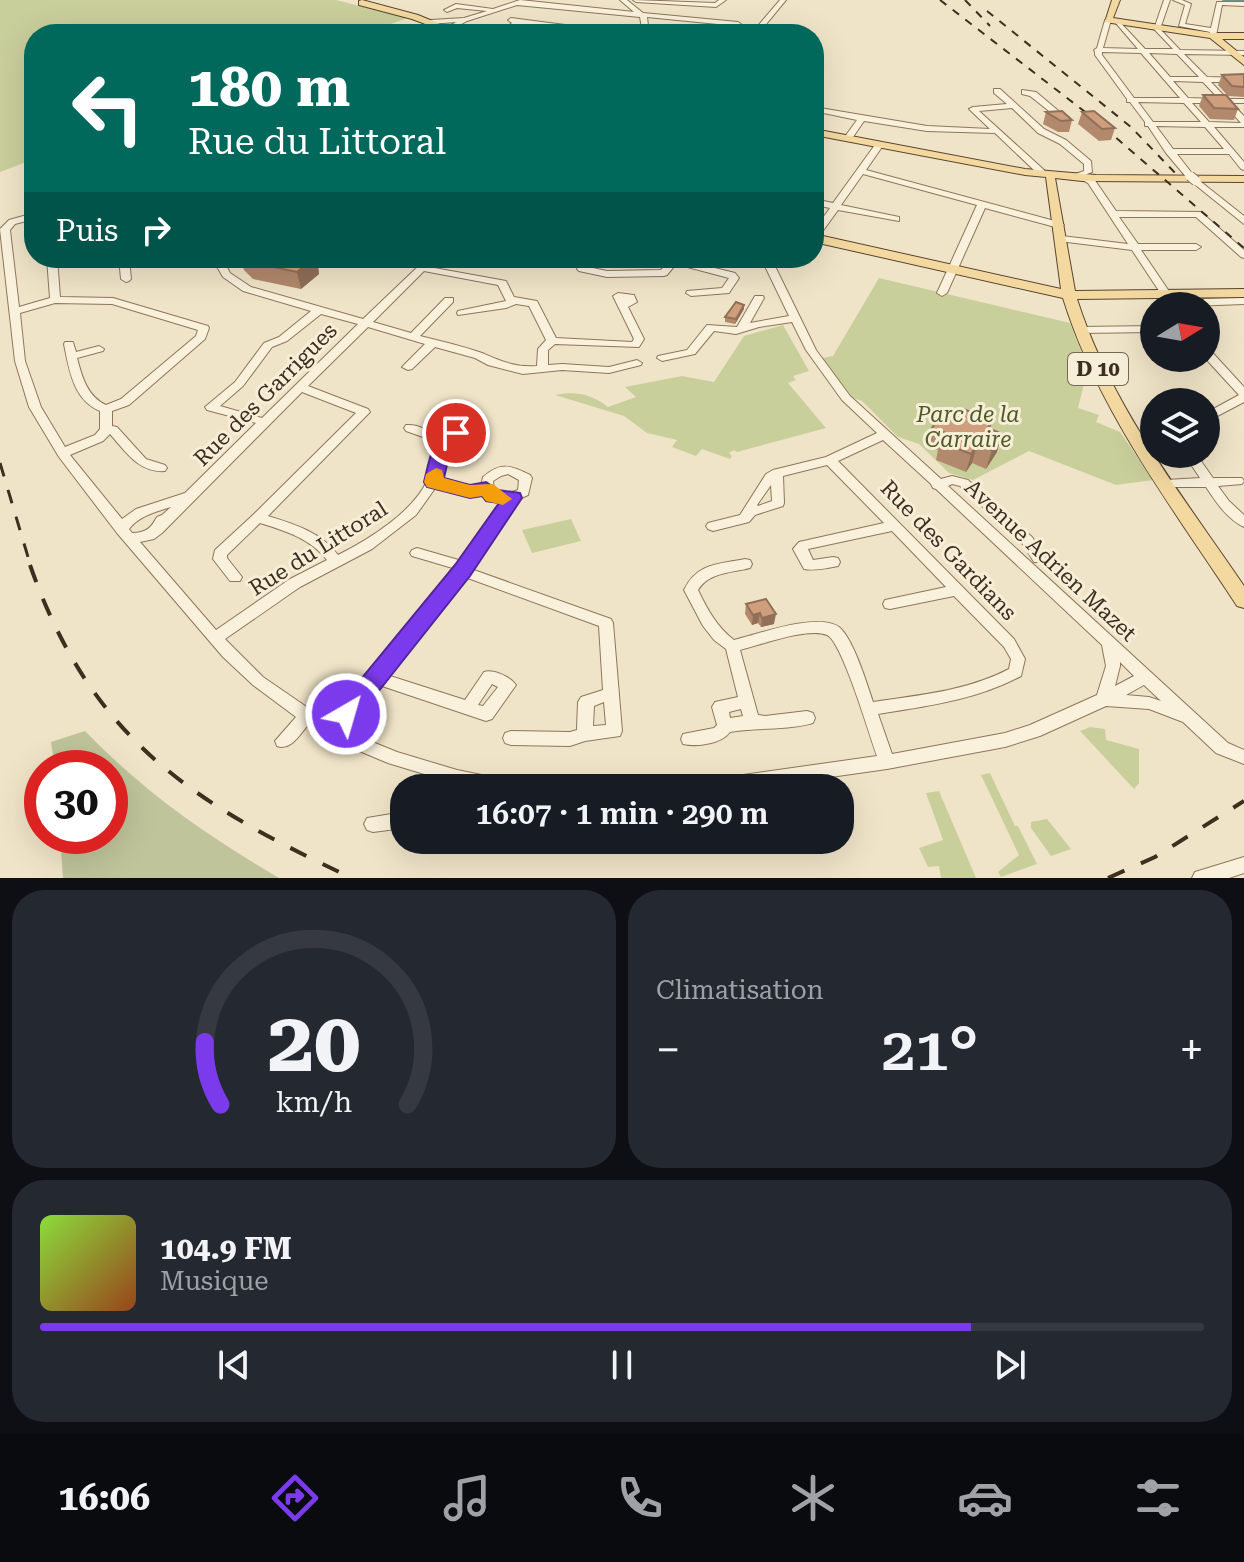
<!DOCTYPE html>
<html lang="fr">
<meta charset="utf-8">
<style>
body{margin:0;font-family:"Roboto Serif",serif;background:#242831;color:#f1f3f6;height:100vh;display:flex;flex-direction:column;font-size:30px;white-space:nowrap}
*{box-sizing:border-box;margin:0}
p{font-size:26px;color:#9ea1a6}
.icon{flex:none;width:44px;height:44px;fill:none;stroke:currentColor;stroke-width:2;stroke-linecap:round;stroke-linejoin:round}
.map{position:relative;height:878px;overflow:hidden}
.sheet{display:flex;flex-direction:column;gap:12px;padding:12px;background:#0d0f14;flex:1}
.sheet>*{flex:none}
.hud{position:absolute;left:24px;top:24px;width:800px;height:244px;border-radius:32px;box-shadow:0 8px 32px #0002;background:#00695c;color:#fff;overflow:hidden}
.needle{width:52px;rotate:79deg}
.controls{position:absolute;left:1140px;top:292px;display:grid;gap:16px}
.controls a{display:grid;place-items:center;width:80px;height:80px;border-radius:50%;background:#171b24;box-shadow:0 8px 32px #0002;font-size:40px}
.speed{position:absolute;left:24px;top:750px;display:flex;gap:16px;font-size:40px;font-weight:700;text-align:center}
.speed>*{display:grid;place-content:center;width:104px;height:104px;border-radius:50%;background:#171b24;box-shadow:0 8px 32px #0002;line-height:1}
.speed .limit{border:12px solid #d22;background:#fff;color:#111}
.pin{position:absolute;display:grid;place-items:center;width:68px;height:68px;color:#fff;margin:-34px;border:4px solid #fff;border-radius:50%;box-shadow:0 2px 8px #0007}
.me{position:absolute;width:88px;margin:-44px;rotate:38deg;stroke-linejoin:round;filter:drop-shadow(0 0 6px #0008)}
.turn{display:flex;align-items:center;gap:28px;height:168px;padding:0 32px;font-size:36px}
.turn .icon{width:104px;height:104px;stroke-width:2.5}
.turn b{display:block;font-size:56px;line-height:68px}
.then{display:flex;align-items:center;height:76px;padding:0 32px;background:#0003;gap:16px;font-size:30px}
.big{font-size:60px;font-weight:600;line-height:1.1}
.sheet .tile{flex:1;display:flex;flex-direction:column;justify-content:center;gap:12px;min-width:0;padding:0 28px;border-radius:32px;background:#242831}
.sheet .dial{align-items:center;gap:0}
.dial svg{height:208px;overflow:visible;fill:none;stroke:#363941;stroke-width:7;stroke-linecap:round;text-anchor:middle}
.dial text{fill:#f1f3f6;stroke:none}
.song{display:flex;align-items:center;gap:24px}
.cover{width:96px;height:96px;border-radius:12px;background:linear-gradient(135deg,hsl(90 70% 55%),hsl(20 70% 35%))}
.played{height:8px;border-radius:4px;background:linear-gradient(90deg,#7c3aed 80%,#363941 80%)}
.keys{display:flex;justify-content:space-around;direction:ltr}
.heat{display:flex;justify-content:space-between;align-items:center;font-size:44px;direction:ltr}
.sheet .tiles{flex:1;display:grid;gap:12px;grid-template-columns:1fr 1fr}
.tile:last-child{grid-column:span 2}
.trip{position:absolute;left:390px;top:774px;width:464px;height:80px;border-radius:32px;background:#171b24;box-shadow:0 8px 32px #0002;font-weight:600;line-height:80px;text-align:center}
.dock{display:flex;height:128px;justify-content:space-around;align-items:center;background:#090b0e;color:#9ea1a6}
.dock .icon{width:56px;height:56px}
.dock .active{color:#7c3aed}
.dock b{font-size:36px;color:#f1f3f6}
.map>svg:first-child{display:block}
.green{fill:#c9cf9b}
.cemetery{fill:#bfc49a}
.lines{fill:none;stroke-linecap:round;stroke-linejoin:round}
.stream{stroke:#6f938a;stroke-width:2}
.minor-casing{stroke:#8d765c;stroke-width:2}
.major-casing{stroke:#5b4430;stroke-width:2}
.minor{fill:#faf1dc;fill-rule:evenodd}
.major{fill:#f3d9a0;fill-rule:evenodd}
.rail-far2{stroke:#3d2e20;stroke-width:2;stroke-dasharray:8 8;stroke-linecap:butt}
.rail-far1{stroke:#3d2e20;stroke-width:3;stroke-dasharray:14 14;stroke-linecap:butt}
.rail{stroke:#3d2e20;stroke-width:4;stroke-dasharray:18 18;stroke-linecap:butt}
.minor-bridge-casing{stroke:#8d765c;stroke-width:11;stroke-linecap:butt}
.minor-bridge{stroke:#faf1dc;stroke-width:9}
.wall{fill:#b2896c}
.shaded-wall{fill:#916f58}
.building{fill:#cf9f7d;stroke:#916f58;stroke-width:2}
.route{fill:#7c3aed;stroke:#51269a;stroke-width:2}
.slow{fill:#f59e0b}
.labels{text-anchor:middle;stroke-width:6;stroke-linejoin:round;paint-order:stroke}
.shield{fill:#f7eed8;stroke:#756857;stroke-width:2}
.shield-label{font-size:20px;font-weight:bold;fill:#3d2e20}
.street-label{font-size:22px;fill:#3d2e20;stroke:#f7eed8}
.park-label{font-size:22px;font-style:italic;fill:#4d5a26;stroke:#f7eed8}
</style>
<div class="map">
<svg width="1244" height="878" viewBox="0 0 1244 878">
<rect width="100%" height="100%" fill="#f0e4c8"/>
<path class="green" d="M0,0H336L407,18L364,34H34V159L0,172Z
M879,278L1070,323L1089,371L1083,375L1073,373L1072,381L1084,384L1078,408L1099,415L1096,422L1120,432L1153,480L1116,485L1029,451L973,480L949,473L919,444L898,437L862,401L853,398L822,358L833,356Z
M783,325L809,371L793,376L796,380L788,383L826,428L737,452L734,450L729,453L732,456L730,459L702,449L696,456L672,447L677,440L647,433L624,416L555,395C576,391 591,394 608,407L636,397L625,387L682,376L714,382L744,336Z
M571,519L581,541L532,553L522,530Z
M1090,727L1105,729L1106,740L1139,749V783L1134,789L1080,731Z
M990,773L1015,826H1018L1037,864L1001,877L998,872L1019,855L981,775Z
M939,791L976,878H941L939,866L928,867L919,848L943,840L926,793Z
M1047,819L1071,849L1051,856L1031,828V822Z"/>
<path class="cemetery" d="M85,731C145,793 206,835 279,878H63L60,836H110V768H55L51,742Z"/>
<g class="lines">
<path class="stream" d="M1223,0L1244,1"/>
<g class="minor-casing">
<path id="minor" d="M520,0L634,12L620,0H627L643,13L738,22L741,24L738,26L647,17L649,34H643L640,17L517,5L467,21L449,31L446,29L447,28L456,22L431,24L428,22L431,20L464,18L487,11L457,8L447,12L444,10L456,4L493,9Z
M633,0L715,3L719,0H726L716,7L636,2Z
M780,0H786L758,34H751Z
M1164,0H1170L1160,29L1180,50L1244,51V55L1184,54L1207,77L1244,78V82H1211L1227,99H1244V103H1231L1244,116V127H1214L1244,162V170L1241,169L1229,154H1177L1194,176L1187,178L1166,153L1148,126H1145V122L1130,102H1127V99L1095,55V52L1094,50L1097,48L1105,20L1108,18L1111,20L1103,48L1138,49L1115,22L1118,20L1145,49H1173L1154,29ZM1102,52L1141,53L1180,98H1134L1102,55ZM1149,53L1177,54L1199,77H1170ZM1173,81L1203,82L1219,99L1188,98ZM1138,102L1184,103L1201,122H1153ZM1192,103H1223L1241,123L1209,122ZM1156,126L1205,127L1224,149H1173Z
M1173,0H1182L1191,4L1185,24L1211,28L1217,2H1244V6L1222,5L1216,36L1213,38L1210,36V32L1179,26L1185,5Z
M511,18L619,32L622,34H602L517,24L507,34H500L512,23L508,20Z
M681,28L686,29L683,34H677Z
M378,31L384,34H375Z
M994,89H1000L1044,129L1066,140L1091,161L1092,172L1085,175L1094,179L1116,211L1201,212L1244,250V258L1241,257L1196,217H1119L1138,244H1196L1201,247L1196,250H1141L1179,306H1169L1132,250L1059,241V237L1062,236L1128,244L1088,183L1082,180V176L1074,179L1070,176L1084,171V164L1060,144L1038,133L1012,108L979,111L1044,170V174H1038L995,133L927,131L864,121L851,140H848L844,138L857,120L814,111V107L927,126L990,129L969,109L973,107L1007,104L994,93Z
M1022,90L1036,92L1061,113L1054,115L1030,96L1022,94Z
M877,142L884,144L866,170L1062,223L1064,225L1059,228L985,208L947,293L942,296L937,293L977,205L863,174L841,205L899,217V221L838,210L817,239L814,240V230L830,208L814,205V199L833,203Z
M31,177H34V183L27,180Z
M1196,178L1244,216V224L1193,183L1192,181Z
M34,213V219L15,224L10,230L19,307L50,298L47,258H57L60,297L113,298L208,326L209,328L205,339L129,405L112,411V426L117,427L146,459L165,465L167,468L165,471C139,473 126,452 110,434L103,441L70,455L122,519L136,509L185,493L256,423L207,410L205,407L235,382L264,343L279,337L311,311L243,291L223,277L212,258H222L230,273L251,287L363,319L427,258H437L429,267L506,281L514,297L537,301L556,338L632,342L634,339L613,296L618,293L634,295L637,302L628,307L644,339L639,347L555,344L548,350V365L562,364L609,367L637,360L642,363L641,365L609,373L562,370L523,374L488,365L475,358L435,347L412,369L408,370L402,367L425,344L368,327L308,386L368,409L370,412L268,516C294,524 321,532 338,555C368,540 412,513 427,481C431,472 432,460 435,450L423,437L406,431L404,428L406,425C420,424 432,432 441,442L467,414H475L477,417L475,420L447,450L440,480L470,488L481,486L483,477C501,462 510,465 530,475L532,478L528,495L519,499L471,569L611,619L613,623L622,731L620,736L585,741L570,746L511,745L505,743L503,738L505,733L511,731L570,732L577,730L578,702L581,697L603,690L599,626L465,577L387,675L465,700L484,672C493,669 511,677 516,685L492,719L486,721L379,685L343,730L397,752L457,770L511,781L517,783L519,788H475L457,784L388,763L326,737L308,725C300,734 291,751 277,746L275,741L296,717L253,685L223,657L117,533L59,457L29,407L15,361L0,229L9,220ZM424,271L498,285L506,301L458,311L457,313L458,315L506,308L516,304L529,306L546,340L538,349L537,366C516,368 501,361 482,353C462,346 440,341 420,336L453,302V298H445L411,333L373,322ZM55,303L112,304L198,330L196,336L121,399L106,405C87,396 82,377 77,358L103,351L104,349L99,346L76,352L73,342H65L64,344C69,369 73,400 100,411V429L95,435L65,447L41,407L25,361L20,313ZM321,314L358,324L262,418L220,406L243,386L272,347L287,341ZM302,392L356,413L253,515L215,550L213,559L230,581H240L242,577L227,558V555L260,523C286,531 311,539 327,560L290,579L216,630L140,542L154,539L162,533ZM508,474L519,480L518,490L506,494L494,490L493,481L501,476ZM436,487L470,496L482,494L503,503L462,561L417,548L412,550L410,553L412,556L456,569L330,723L263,677L225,639L300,587L372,549L416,515ZM171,507L162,515L157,517C151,528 146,533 132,533L129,529C139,516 155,512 171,507ZM492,684L498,687L483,706L478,705ZM604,702L606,725L593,726L594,706Z
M119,258H129L131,279L129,281L126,282L121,279Z
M585,258H595L588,267L607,271L661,270L668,262L657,258H674L735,273L739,278L729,293L691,296L686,293L687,291L722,288L729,278L676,264L667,275L664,276L607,277L579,271L577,269Z
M761,258H771L816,350L850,396L941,479L952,476L968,480L1032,537L1046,559L1044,562H1034L1022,543L960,486L952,484L948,486L1228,743L1244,750V764L1216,753L1183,722L1149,709L1106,706L1040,736L1005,747L887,769L753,788H693L695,783L701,781L877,756C870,737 842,641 827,635C807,627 761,645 740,650L758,715L765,716L807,711L813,713L815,718L813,723C786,731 757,727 730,732C721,744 698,747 683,744L681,739L683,734L714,728L717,725L712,707L715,702L738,697L726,649L714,640L703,626L684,590C697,563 719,564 745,559L750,560L752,564L750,568C731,573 709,572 698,590C707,609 717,627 734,640C759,634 817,612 839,627C853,638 867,684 873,702C920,695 967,691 1009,669L1011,659L1004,647L954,596L890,609L885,608L883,604L885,600L946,587L892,531L808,549L813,560L833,557L838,558L840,562L838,566C828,568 814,571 804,569L793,549L799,542L884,523L827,465L783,476L784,503L783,506L755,515L749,522L713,531L708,529L706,526L708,523L740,515L766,474L773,470L826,457L877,433L842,400L806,350L792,322L759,327L736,334L714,331L695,354L662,361L657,358L658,356L687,350L707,325L737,327L755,296H763L764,298L750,323L789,316ZM883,440L931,484L933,488L936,489L1102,645L1106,666L1097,695L1030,725L1005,733L892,754L878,714C928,706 976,700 1021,676L1025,659L1014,639L838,461ZM771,485L772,501L758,506L757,505ZM1120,662L1134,676L1115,686L1120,666ZM1144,685L1161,701L1149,697L1126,695ZM741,709L743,716L730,718L729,712Z
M796,258H806L800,262L797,261Z
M1244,298V304L1191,306L1204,299Z
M1154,326V332L1080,333L1075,330L1080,327Z
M1206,349L1210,350L1244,387V402L1206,422V413L1239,395L1205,358Z
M1184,454H1196L1213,478H1242L1244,481L1242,484L1218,486L1229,501L1244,515V527C1227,519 1216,502 1206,487H1162L1160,484L1162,481L1166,480L1200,478Z
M404,812V828L373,832L367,830L364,824L367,818Z
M1244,857V873L1229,878H1192L1195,872Z"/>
</g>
<g class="major-casing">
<path id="major" d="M362,0L418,15L464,34H452L412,19L359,5V1Z
M1112,0H1120L1113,18L1213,33H1244V39H1222L1244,57V65L1210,38L1105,22Z
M814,129L1025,169L1096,175L1244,176V182L1082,181L1055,178L1075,291L1244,289V297L1077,299C1111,406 1182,495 1244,586V608L1237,606C1173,508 1098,411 1063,298L814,242V234L1061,289L1046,177L1025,175L814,135Z"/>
</g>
<use href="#minor" class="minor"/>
<use href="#major" class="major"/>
<path class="rail-far2" d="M940,0L1093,118L1244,248
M965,0L990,26
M987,11L1131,127L1180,178"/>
<path class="rail-far1" d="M0,463L31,567"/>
<path class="rail" d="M30,565C91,739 192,803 352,878
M1108,878L1155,857L1244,801"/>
<g class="minor-bridge-casing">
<path id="minor-bridge" d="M1190,176L1196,181"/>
</g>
<use href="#minor-bridge" class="minor-bridge"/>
</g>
<path class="wall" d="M1244,74V97L1228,96L1218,85L1222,75Z
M1203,95L1238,109L1234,120L1210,119L1199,106Z
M1046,112L1072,120L1069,132H1058L1043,124Z
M1082,112L1115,128L1111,140L1099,141L1078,124Z
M240,258H317L319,274L301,289L253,279L244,270Z
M744,309L735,324L725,322V317Z
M993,420L990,429L997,452L986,469L972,463L966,472L936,460L938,450L927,447L932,428Z
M746,604L774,624L761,627L758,623L752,625L745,614Z"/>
<path class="shaded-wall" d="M307,258H317L319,274L301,289L297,272Z
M744,305V309L735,324L736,319Z
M1002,434L997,452L986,469L992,450Z
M977,445L972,463L966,472L971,454Z
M760,613L758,623L752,625L753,615Z
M776,614L774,624L761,627L762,618Z"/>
<path class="building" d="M1244,74V87L1232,86L1222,75Z
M1203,95H1226L1238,109L1214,108Z
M1062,111L1072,120L1061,121L1046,112Z
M1094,111L1115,128L1102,129L1082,112Z
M244,258H314L297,272L249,262Z
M736,302L744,305L736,319L725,317Z
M963,409L993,420L988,428L1002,434L992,450L977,445L971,454L940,442L946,433L932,428L940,416L957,417Z
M766,599L776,614L762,618L760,613L753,615L746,604Z"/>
<path class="route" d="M456,427L465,433L450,451L444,478L470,485L486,482L498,490L520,493L522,498L470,576L355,721L346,724L338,721L335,714L338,707L455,565L499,503L486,501L482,496L470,498L427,487L424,482C429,462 432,434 456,427Z"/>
<path class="slow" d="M436,468L442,470L444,478L470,485L493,484L512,499L503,505L486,501L482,496L470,498L427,487L424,482L426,474Z"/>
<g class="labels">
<rect class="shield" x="1068" y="353" width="60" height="32" rx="6"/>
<g class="shield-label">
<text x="1098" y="376">D 10</text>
</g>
<g class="street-label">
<text transform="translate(265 394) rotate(-45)" y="8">Rue des Garrigues</text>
<text transform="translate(318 548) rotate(-32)" y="8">Rue du Littoral</text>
<text transform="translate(949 550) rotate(46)" y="8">Rue des Gardians</text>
<text transform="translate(1051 560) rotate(43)" y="8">Avenue Adrien Mazet</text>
</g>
<g class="park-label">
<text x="968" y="422">Parc de la<tspan x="968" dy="25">Carraire</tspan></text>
</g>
</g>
</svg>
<div class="controls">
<a><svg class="needle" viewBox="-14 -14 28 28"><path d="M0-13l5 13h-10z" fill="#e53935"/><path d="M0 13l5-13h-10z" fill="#9ea1a6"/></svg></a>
<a><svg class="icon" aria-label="layers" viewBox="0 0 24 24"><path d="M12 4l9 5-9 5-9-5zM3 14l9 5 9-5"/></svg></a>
</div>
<div class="speed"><div class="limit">30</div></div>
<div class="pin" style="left:456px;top:433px;background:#d93025"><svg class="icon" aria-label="arrive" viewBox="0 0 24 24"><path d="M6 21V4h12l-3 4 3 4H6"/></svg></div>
<svg class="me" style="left:346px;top:714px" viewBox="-20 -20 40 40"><circle r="17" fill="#7c3aed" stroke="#fff" stroke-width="3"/><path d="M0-11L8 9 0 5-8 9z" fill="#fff"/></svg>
<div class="trip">16:07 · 1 min · 290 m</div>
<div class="hud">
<div class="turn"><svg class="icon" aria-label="left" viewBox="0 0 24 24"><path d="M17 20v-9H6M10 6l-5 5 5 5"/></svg><div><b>180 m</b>Rue du Littoral</div></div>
<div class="then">Puis<svg class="icon" aria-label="right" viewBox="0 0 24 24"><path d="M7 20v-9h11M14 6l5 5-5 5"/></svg></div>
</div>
</div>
<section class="sheet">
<div class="tiles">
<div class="tile dial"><svg viewBox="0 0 100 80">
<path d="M14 69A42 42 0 1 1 86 69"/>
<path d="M14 69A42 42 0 0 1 8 45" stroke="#7c3aed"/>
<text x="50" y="56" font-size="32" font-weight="700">20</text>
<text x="50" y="72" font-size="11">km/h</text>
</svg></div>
<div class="tile"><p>Climatisation</p>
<div class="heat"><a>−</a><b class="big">21°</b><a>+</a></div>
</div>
<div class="tile">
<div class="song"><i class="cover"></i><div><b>104.9 FM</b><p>Musique</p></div></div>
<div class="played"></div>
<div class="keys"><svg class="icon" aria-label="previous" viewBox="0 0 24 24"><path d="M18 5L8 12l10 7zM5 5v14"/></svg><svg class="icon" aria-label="pause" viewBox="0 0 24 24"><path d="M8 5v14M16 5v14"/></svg><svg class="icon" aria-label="next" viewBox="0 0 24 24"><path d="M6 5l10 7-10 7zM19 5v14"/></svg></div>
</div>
</div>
</section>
<nav class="dock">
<b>16:06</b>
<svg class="icon active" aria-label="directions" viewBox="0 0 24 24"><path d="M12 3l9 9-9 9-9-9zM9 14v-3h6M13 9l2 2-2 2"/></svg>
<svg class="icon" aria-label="music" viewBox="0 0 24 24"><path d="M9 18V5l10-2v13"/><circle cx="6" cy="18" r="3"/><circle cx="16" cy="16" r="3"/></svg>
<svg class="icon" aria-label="phone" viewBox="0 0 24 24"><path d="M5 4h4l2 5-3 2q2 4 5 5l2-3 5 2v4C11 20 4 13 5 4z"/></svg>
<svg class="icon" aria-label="climate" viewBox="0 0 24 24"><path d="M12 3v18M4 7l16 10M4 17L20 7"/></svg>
<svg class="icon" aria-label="car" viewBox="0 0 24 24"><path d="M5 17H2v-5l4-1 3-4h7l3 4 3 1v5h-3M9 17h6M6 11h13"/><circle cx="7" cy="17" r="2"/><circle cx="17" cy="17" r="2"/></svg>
<svg class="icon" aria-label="filters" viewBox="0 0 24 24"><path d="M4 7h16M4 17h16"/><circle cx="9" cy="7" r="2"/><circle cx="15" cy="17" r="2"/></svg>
</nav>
